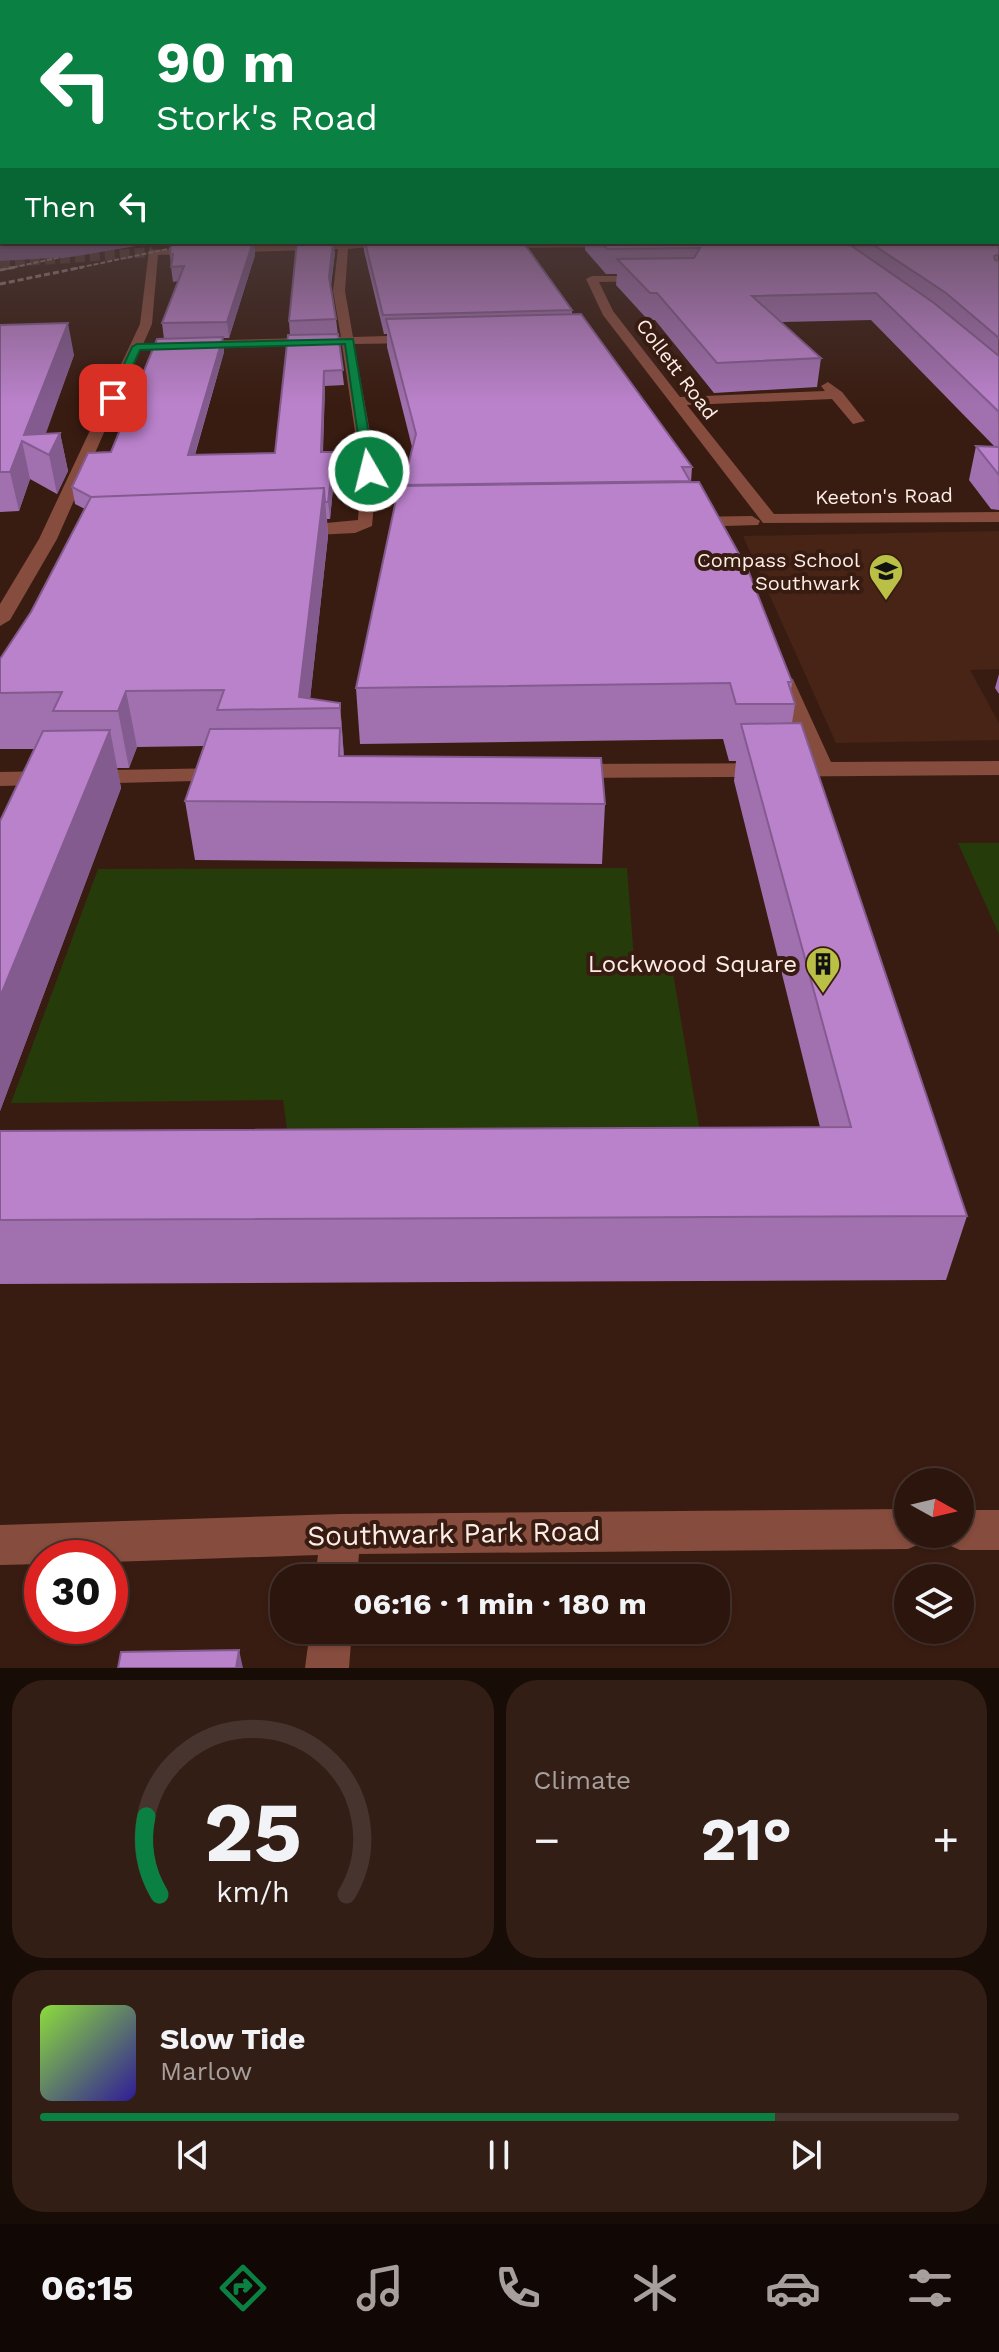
<!DOCTYPE html>
<meta charset="utf-8">
<style>
body{margin:0;font-family:"Work Sans",sans-serif;background:#331e16;color:#f1f3f6;height:100vh;display:flex;flex-direction:column;font-size:30px;white-space:nowrap}
*{box-sizing:border-box;margin:0}
p{font-size:26px;color:#a69f9d}
.icon{flex:none;width:44px;height:44px;fill:none;stroke:currentColor;stroke-width:2;stroke-linecap:round;stroke-linejoin:round}
.map{position:relative;height:1668px;overflow:hidden}
.sheet{display:flex;flex-direction:column;gap:12px;padding:12px;background:#180c07;flex:1}
.sheet>*{flex:none}
.banner{position:absolute;left:0px;top:0px;width:1000px;height:244px;box-shadow:0 2px 6px #0004,0 0 0 2px #47342e;background:#0b8043;color:#fff;overflow:hidden}
.needle{width:52px;rotate:98deg}
.controls{position:absolute;left:894px;top:1468px;display:grid;gap:16px}
.controls a{display:grid;place-items:center;width:80px;height:80px;border-radius:50%;background:#2b150d;box-shadow:0 2px 6px #0004,0 0 0 2px #47342e;font-size:40px}
.speed{position:absolute;left:24px;top:1540px;display:flex;gap:16px;font-size:40px;font-weight:700;text-align:center}
.speed>*{display:grid;place-content:center;width:104px;height:104px;border-radius:50%;background:#2b150d;box-shadow:0 2px 6px #0004,0 0 0 2px #47342e;line-height:1}
.speed .limit{border:12px solid #d22;background:#fff;color:#111}
.pin{position:absolute;display:grid;place-items:center;width:68px;height:68px;color:#fff;margin:-34px;border-radius:16px;box-shadow:0 4px 12px #0006}
.me{position:absolute;width:88px;margin:-44px;rotate:352deg;stroke-linejoin:round;filter:drop-shadow(0 0 6px #0008)}
.turn{display:flex;align-items:center;gap:28px;height:168px;padding:0 24px;font-size:36px}
.turn .icon{width:104px;height:104px;stroke-width:2.5}
.turn b{display:block;font-size:56px;line-height:68px}
.then{display:flex;align-items:center;height:76px;padding:0 24px;background:#0003;gap:16px;font-size:30px}
.big{font-size:60px;font-weight:700;line-height:1.1}
.sheet .tile{flex:1;display:flex;flex-direction:column;justify-content:center;gap:12px;min-width:0;padding:0 28px;border-radius:32px;background:#331e16}
.sheet .dial{align-items:center;gap:0}
.dial svg{height:208px;overflow:visible;fill:none;stroke:#47342e;stroke-width:7;stroke-linecap:round;text-anchor:middle}
.dial text{fill:#f1f3f6;stroke:none}
.song{display:flex;align-items:center;gap:24px}
.cover{width:96px;height:96px;border-radius:12px;background:linear-gradient(135deg,hsl(90 70% 55%),hsl(250 70% 35%))}
.played{height:8px;border-radius:4px;background:linear-gradient(90deg,#0b8043 80%,#47342e 80%)}
.keys{display:flex;justify-content:space-around;direction:ltr}
.heat{display:flex;justify-content:space-between;align-items:center;font-size:44px;direction:ltr}
.sheet .tiles{flex:1;display:grid;gap:12px;grid-template-columns:1fr 1fr}
.tile:last-child{grid-column:span 2}
.trip{position:absolute;left:270px;top:1564px;width:460px;height:80px;border-radius:32px;background:#2b150d;box-shadow:0 2px 6px #0004,0 0 0 2px #47342e;font-weight:700;line-height:80px;text-align:center}
.tab-bar{display:flex;height:128px;justify-content:space-around;align-items:center;background:#110805;color:#a69f9d}
.tab-bar .icon{width:56px;height:56px}
.tab-bar .on{color:#0b8043}
.tab-bar b{font-size:36px;color:#f1f3f6}
.map>svg:first-child{display:block}
.built{fill:#472416}
.green{fill:#253b0a}
.lines{fill:none;stroke-linecap:round;stroke-linejoin:round}
.minor-tunnel{stroke:#563b31;stroke-width:10;stroke-dasharray:10 5;stroke-linecap:butt}
.minor{fill:#864c3e;fill-rule:evenodd}
.rail-far1{stroke:#967f77;stroke-width:2;stroke-dasharray:5 2;stroke-linecap:butt}
.rail{stroke:#967f77;stroke-width:3;stroke-dasharray:6 3;stroke-linecap:butt}
.wall{fill:#a170af}
.shaded-wall{fill:#835b8f}
.building{fill:#bb82cc;stroke:#835b8f;stroke-width:2}
.route{fill:#0b8043;stroke:#07532c;stroke-width:2}
.labels{text-anchor:middle;stroke-width:8;stroke-linejoin:round;paint-order:stroke}
.far-street-label{font-size:20px;fill:#fdede7;stroke:#391c11}
.far-poi-label{font-size:20px;fill:#fdede7;stroke:#391c11;text-anchor:end}
.poi-label{font-size:24px;fill:#fdede7;stroke:#391c11;text-anchor:end}
.near-street-label{font-size:28px;fill:#fdede7;stroke:#391c11}
</style>
<div class="map">
<svg width="999" height="1668" viewBox="0 0 999 1668">
<rect width="100%" height="100%" fill="#391c11"/>
<path class="built" d="M999,531V669L970,670L999,723V740L836,743L743,536Z"/>
<path class="green" d="M958,843H999V934Z
M627,868L635,972L673,973L700,1132L287,1129L283,1100L11,1103L98,869Z"/>
<g class="lines">
<path class="minor-tunnel" d="M0,263L153,252"/>
<path class="minor" d="M339,242L402,244L348,249L345,291L353,337L420,335L426,339L420,343L354,344L377,471L372,526L355,533L294,536L286,531L294,526L358,520L361,471L342,345L193,349L187,345L193,341L341,337L333,291L338,249L158,255L152,324L57,539L10,620L0,626V604L39,539L140,324L149,250Z
M617,242L621,247L493,248L488,245L493,242Z
M653,276L649,281L599,282L613,311L680,397L825,391L821,386L828,382L842,392L865,421L853,424L832,399L687,405L774,514L999,512V522L763,523L603,315L586,279L592,276Z
M752,516L760,521L758,525L690,527L682,522L690,517Z
M783,673L793,679L831,762L999,761V775L570,778L559,771L570,764L808,763L773,679Z
M226,768L234,770L237,775L234,780L0,786V772Z
M908,1509V1534H926L922,1543L908,1549L359,1554L357,1578H315L318,1555L110,1562V1558H42V1564L0,1565V1525L341,1514Z
M960,1510H999V1550H960L946,1544L942,1534H960Z
M310,1630H352L349,1668H305Z"/>
<path class="rail-far1" d="M6,269L80,253
M73,269L201,242"/>
<path class="rail" d="M0,270L16,267
M0,284L83,267"/>
</g>
<path class="wall" d="M998,172L999,510L991,509L969,480L976,446L995,447L871,320L782,322L821,358L817,387L714,393L655,320H648L616,285L617,274H606L585,250V242H998Z
M173,242H259L254,243L255,255L229,338H223L224,352L195,455L275,453L290,335L289,321L335,252L331,286L336,319L344,385L325,386L323,452H334L335,468L330,519H327L328,536L310,699L340,703L344,756L605,804L602,864L195,860L185,801L204,746L137,747L129,768H117L121,788L0,1111V821L35,749H0V659L31,612L85,509L75,504L72,487L111,452L164,339L162,323L178,281L173,282L171,267L170,254Z
M363,242H523L572,310V314L692,467L691,482L792,682L791,691L795,704L792,723L967,1216L946,1280L0,1284V1131L820,1127L734,781L736,761H729L723,739L360,744L356,688L412,447L387,347V334H384L364,251Z
M0,325L74,355L45,434L60,433L68,471L57,494L30,479L19,511L0,512Z
M999,674V694L995,688Z"/>
<path class="shaded-wall" d="M0,234H2V242H160L71,257L0,261Z
M254,242L255,255L229,338L227,322Z
M333,242L335,252L330,292L329,277Z
M68,323L74,355L40,450L24,435Z
M223,337L224,352L190,471L188,455Z
M324,371L325,386L322,468L321,452Z
M60,433L68,471L57,494L49,455Z
M22,441L30,479L19,511L10,472Z
M334,452L335,468L330,519L328,502Z
M324,488L328,536L309,709L299,697Z
M126,691L137,747L129,768L118,711Z
M340,703L344,759V765L340,708Z
M110,730L121,788L0,1111V997Z
M239,1650L243,1668H236Z"/>
<path class="building" d="M0,172H2V234H0Z
M998,172H999V214H998Z
M998,225L999,254L994,256L995,260L999,261V338L946,293L869,242H998Z
M208,242H253L227,322L162,323L184,266L171,267L173,254H170L171,243Z
M297,242H333L329,277L336,319L289,321Z
M365,242H523L572,310L383,315Z
M601,242H846L934,303L999,356V412L876,293L752,296L821,358L717,363L657,293H650L617,259L694,258L700,248L607,249Z
M581,314L692,467H682L690,481L403,485L416,434L386,319Z
M68,323L24,435L60,433L49,455L22,441L10,472H0V325Z
M338,334L343,370L324,371L321,452H334L328,502H325L324,488L91,497L72,487L88,453L111,452L157,339L223,337L188,455L275,453L288,335Z
M976,446L999,447V475Z
M699,482L748,570L792,682H788L795,704H736L730,683L356,688L399,486Z
M324,488L299,697L340,703V708L217,710L224,690L126,691L118,711H53L62,692L0,693V659L31,612L91,497Z
M801,723L967,1216L0,1220V1131L851,1127L741,724Z
M340,728L339,756L601,758L605,804L185,801L210,729Z
M110,730L0,997V821L43,731Z
M239,1650L236,1668H118L121,1652Z"/>
<linearGradient id="sky" x2="0" y2="1"><stop stop-color="#1f0f09"/><stop offset="0.42" stop-color="#4e4043"/><stop offset="1" stop-color="#4e4043" stop-opacity="0"/></linearGradient>
<rect width="999" height="405" fill="url(#sky)"/>
<path class="route" d="M353,339L375,471L369,475L363,471L345,344L140,350L118,398L113,401L108,398L132,347L137,344Z"/>
<defs>
<g id="university-pin" transform="scale(1.8)"><path d="M0 17L-7.5 6A9.5 9.5 0 1 1 7.5 6Z" fill="#bac045" stroke="#391c11"/><path d="M0-5L7-2L0 1L-7-2ZM-4 1L0 2.5L4 1V4Q0 6-4 4Z" fill="#111"/></g>
<g id="building-pin" transform="scale(1.8)"><path d="M0 17L-7.5 6A9.5 9.5 0 1 1 7.5 6Z" fill="#bac045" stroke="#391c11"/><path d="M-4-6H4V6H1V3H-1V6H-4ZM-2.5-4.3h1.7v1.8h-1.7ZM.8-4.3h1.7v1.8H.8ZM-2.5-1h1.7V.8h-1.7ZM.8-1h1.7V.8H.8Z" fill="#111"/></g>
</defs>
<g fill-rule="evenodd">
<use href="#university-pin" x="886" y="571"/>
<use href="#building-pin" x="823" y="964"/>
</g>
<g class="labels">
<g class="far-street-label">
<text transform="translate(677 369) rotate(53)" y="7">Collett Road</text>
<text transform="translate(884 496) rotate(-1)" y="7">Keeton's Road</text>
</g>
<g class="far-poi-label">
<text x="860" y="567">Compass School<tspan x="860" dy="23">Southwark</tspan></text>
</g>
<g class="poi-label">
<text x="797" y="972">Lockwood Square</text>
</g>
<g class="near-street-label">
<text transform="translate(454 1533) rotate(-1)" y="10">Southwark Park Road</text>
</g>
</g>
</svg>
<div class="controls">
<a><svg class="needle" viewBox="-14 -14 28 28"><path d="M0-13l5 13h-10z" fill="#e53935"/><path d="M0 13l5-13h-10z" fill="#a69f9d"/></svg></a>
<a><svg class="icon" aria-label="layers" viewBox="0 0 24 24"><path d="M12 4l9 5-9 5-9-5zM3 14l9 5 9-5"/></svg></a>
</div>
<div class="speed"><div class="limit">30</div></div>
<div class="pin" style="left:113px;top:398px;background:#d93025"><svg class="icon" aria-label="arrive" viewBox="0 0 24 24"><path d="M6 21V4h12l-3 4 3 4H6"/></svg></div>
<svg class="me" style="left:369px;top:471px" viewBox="-20 -20 40 40"><circle r="17" fill="#0b8043" stroke="#fff" stroke-width="3"/><path d="M0-11L8 9 0 5-8 9z" fill="#fff"/></svg>
<div class="trip">06:16 · 1 min · 180 m</div>
<div class="banner">
<div class="turn"><svg class="icon" aria-label="left" viewBox="0 0 24 24"><path d="M17 20v-9H6M10 6l-5 5 5 5"/></svg><div><b>90 m</b>Stork's Road</div></div>
<div class="then">Then<svg class="icon" aria-label="left" viewBox="0 0 24 24"><path d="M17 20v-9H6M10 6l-5 5 5 5"/></svg></div>
</div>
</div>
<section class="sheet">
<div class="tiles">
<div class="tile dial"><svg viewBox="0 0 100 80">
<path d="M14 69A42 42 0 1 1 86 69"/>
<path d="M14 69A42 42 0 0 1 9 39" stroke="#0b8043"/>
<text x="50" y="56" font-size="32" font-weight="700">25</text>
<text x="50" y="72" font-size="11">km/h</text>
</svg></div>
<div class="tile"><p>Climate</p>
<div class="heat"><a>−</a><b class="big">21°</b><a>+</a></div>
</div>
<div class="tile">
<div class="song"><i class="cover"></i><div><b>Slow Tide</b><p>Marlow</p></div></div>
<div class="played"></div>
<div class="keys"><svg class="icon" aria-label="previous" viewBox="0 0 24 24"><path d="M18 5L8 12l10 7zM5 5v14"/></svg><svg class="icon" aria-label="pause" viewBox="0 0 24 24"><path d="M8 5v14M16 5v14"/></svg><svg class="icon" aria-label="next" viewBox="0 0 24 24"><path d="M6 5l10 7-10 7zM19 5v14"/></svg></div>
</div>
</div>
</section>
<nav class="tab-bar">
<b>06:15</b>
<svg class="icon on" aria-label="directions" viewBox="0 0 24 24"><path d="M12 3l9 9-9 9-9-9zM9 14v-3h6M13 9l2 2-2 2"/></svg>
<svg class="icon" aria-label="music" viewBox="0 0 24 24"><path d="M9 18V5l10-2v13"/><circle cx="6" cy="18" r="3"/><circle cx="16" cy="16" r="3"/></svg>
<svg class="icon" aria-label="phone" viewBox="0 0 24 24"><path d="M5 4h4l2 5-3 2q2 4 5 5l2-3 5 2v4C11 20 4 13 5 4z"/></svg>
<svg class="icon" aria-label="climate" viewBox="0 0 24 24"><path d="M12 3v18M4 7l16 10M4 17L20 7"/></svg>
<svg class="icon" aria-label="car" viewBox="0 0 24 24"><path d="M5 17H2v-5l4-1 3-4h7l3 4 3 1v5h-3M9 17h6M6 11h13"/><circle cx="7" cy="17" r="2"/><circle cx="17" cy="17" r="2"/></svg>
<svg class="icon" aria-label="filters" viewBox="0 0 24 24"><path d="M4 7h16M4 17h16"/><circle cx="9" cy="7" r="2"/><circle cx="15" cy="17" r="2"/></svg>
</nav>
